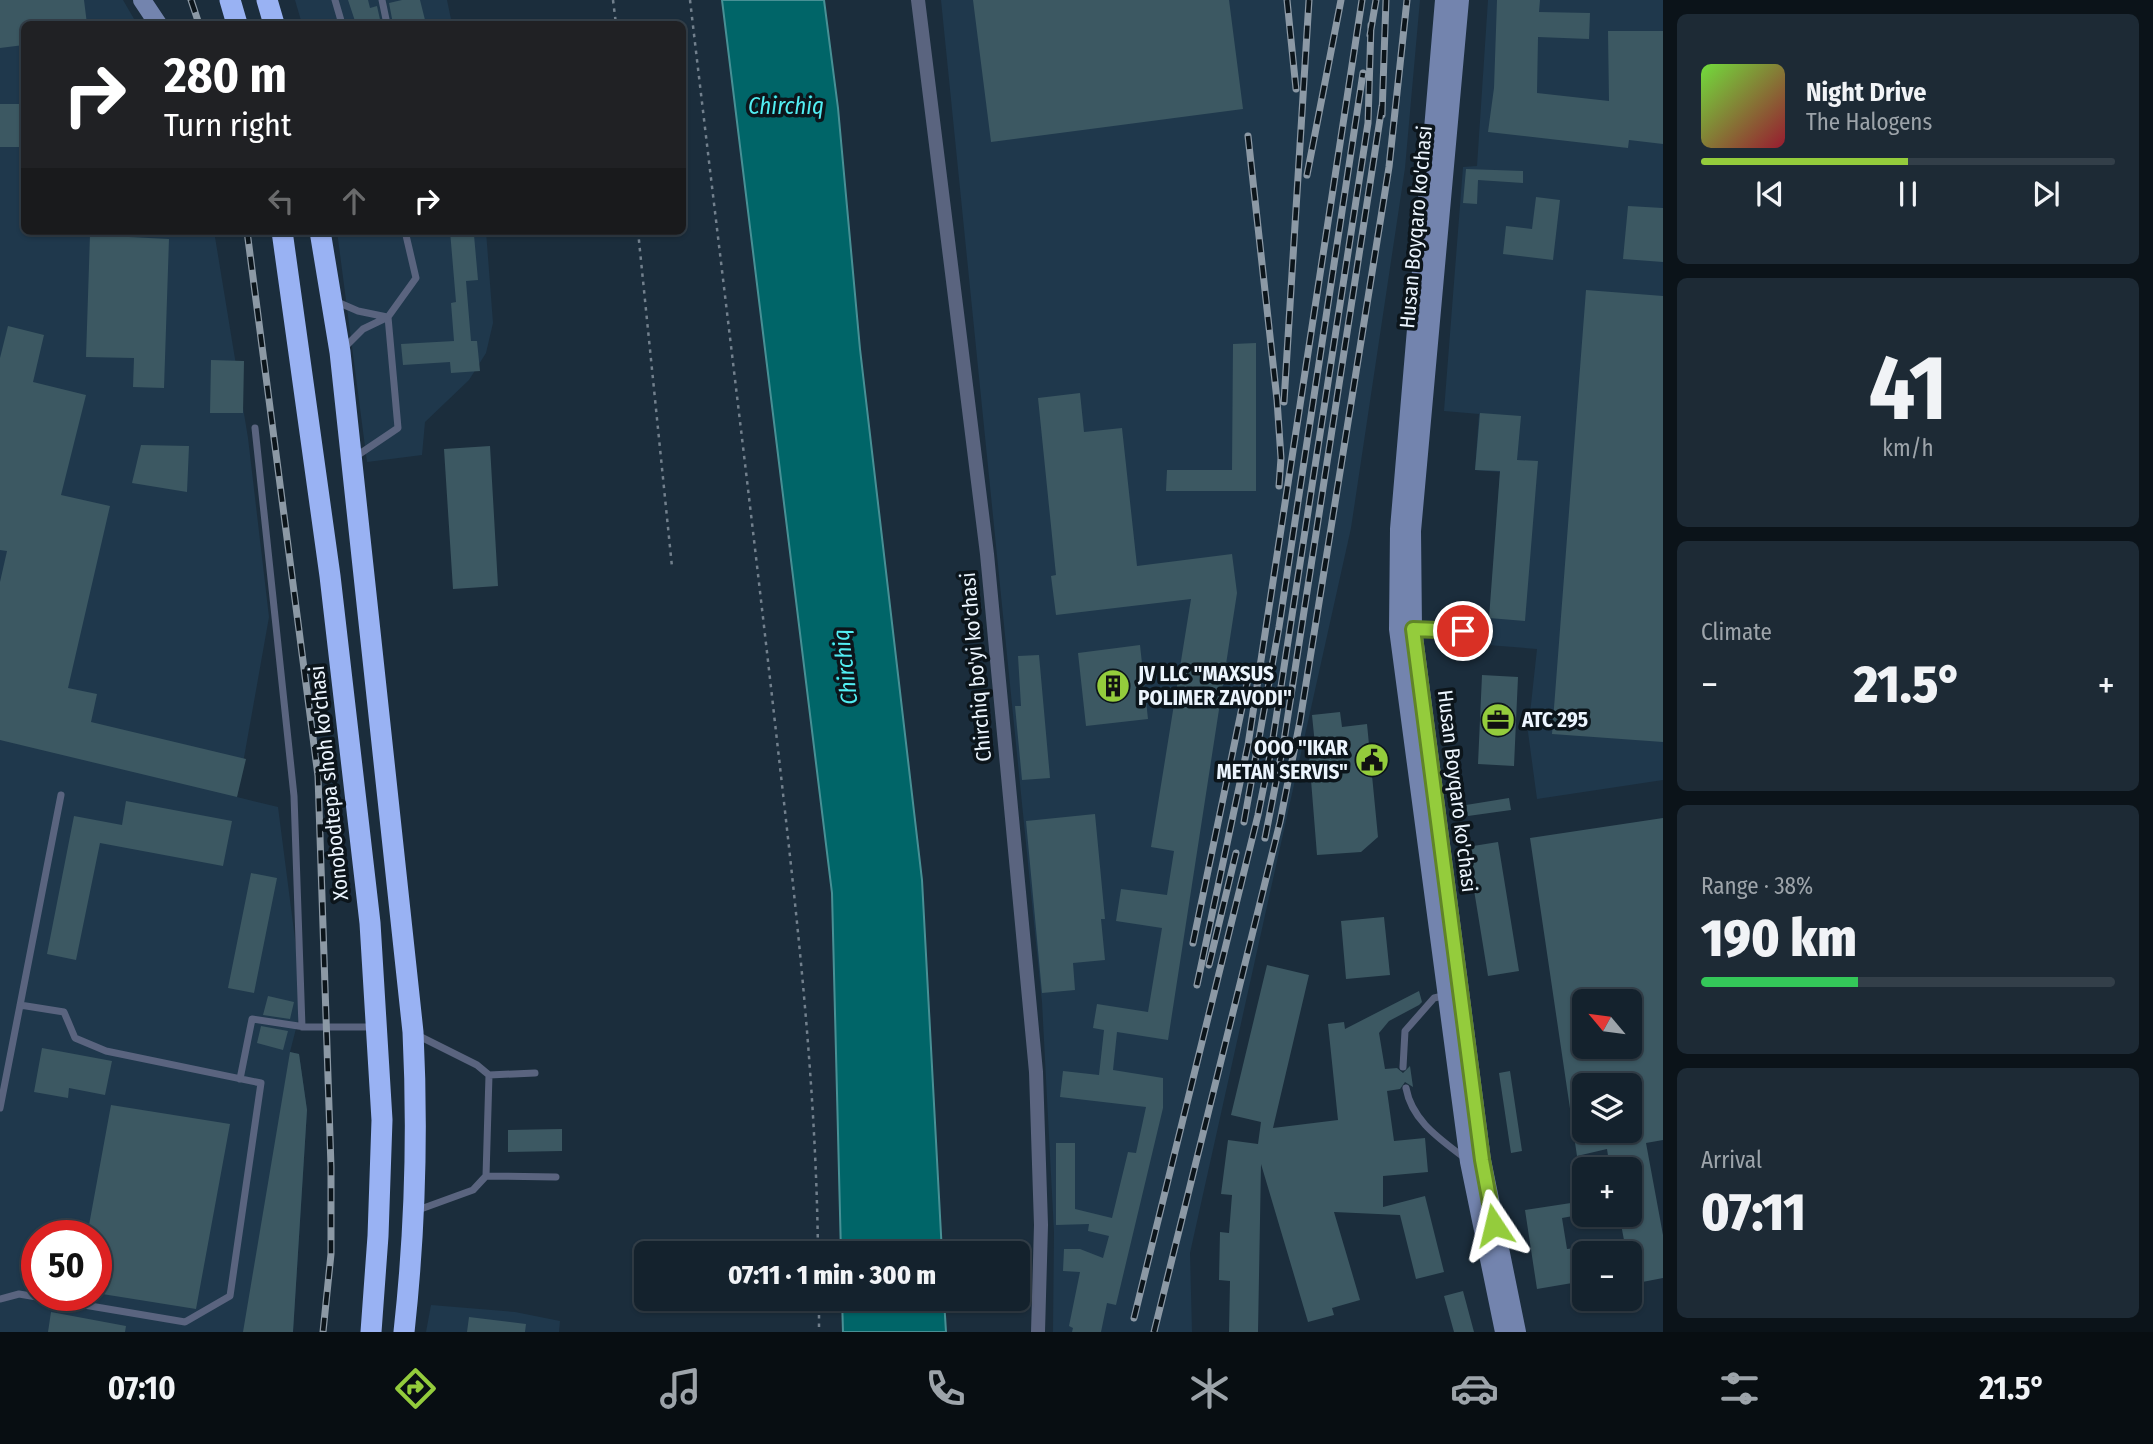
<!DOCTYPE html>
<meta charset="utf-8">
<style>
body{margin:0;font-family:"Fira Sans Condensed",sans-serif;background:#1d2a35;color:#f1f3f6;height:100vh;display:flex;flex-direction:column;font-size:26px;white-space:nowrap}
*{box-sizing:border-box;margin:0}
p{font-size:23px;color:#9da4aa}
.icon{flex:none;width:38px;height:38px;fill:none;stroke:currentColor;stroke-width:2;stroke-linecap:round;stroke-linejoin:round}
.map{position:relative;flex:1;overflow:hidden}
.panel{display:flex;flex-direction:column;gap:14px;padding:14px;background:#0b1319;width:490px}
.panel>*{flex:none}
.hud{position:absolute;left:21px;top:21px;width:665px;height:214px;border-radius:10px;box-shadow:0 2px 5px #0004,0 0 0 2px #333f49;background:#202124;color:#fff;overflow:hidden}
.needle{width:46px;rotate:299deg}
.buttons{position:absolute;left:1572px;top:989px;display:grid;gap:14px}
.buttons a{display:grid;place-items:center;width:70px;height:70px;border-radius:10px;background:#14222d;box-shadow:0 2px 5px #0004,0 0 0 2px #333f49;font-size:35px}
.speed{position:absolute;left:21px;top:1220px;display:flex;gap:14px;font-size:35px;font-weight:700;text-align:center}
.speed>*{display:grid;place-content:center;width:91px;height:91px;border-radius:50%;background:#14222d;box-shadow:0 2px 5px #0004,0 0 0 2px #333f49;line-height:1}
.speed .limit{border:10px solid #d22;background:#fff;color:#111}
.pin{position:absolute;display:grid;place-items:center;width:60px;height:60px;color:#fff;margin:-30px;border:4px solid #fff;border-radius:50%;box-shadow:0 2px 7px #0007}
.me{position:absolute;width:77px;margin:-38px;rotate:350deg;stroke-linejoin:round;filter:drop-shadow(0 0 5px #0008)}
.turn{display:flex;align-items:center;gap:24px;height:147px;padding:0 28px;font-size:32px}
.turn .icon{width:91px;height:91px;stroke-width:2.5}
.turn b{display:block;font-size:49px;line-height:60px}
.lanes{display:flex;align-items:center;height:66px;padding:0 28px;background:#0003;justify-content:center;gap:35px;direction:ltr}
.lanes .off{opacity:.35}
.big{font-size:52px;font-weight:800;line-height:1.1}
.panel .card{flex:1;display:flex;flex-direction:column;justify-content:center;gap:10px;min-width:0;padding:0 24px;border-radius:10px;background:#1d2a35}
.panel .dial{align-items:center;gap:0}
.dial b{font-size:91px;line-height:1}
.song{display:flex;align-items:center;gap:21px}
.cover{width:84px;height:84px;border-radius:10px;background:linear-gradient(135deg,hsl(100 70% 55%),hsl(350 70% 35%))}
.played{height:7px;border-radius:4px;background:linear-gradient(90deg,#94cc3c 50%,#333f49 50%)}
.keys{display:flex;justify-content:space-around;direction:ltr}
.heat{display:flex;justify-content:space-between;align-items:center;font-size:38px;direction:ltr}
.charge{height:10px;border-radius:5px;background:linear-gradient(90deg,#34c759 38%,#333f49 0)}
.trip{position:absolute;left:634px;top:1241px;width:396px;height:70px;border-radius:10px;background:#14222d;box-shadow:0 2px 5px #0004,0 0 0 2px #333f49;font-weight:800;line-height:70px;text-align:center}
.dock{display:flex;height:112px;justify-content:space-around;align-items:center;background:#080e12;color:#9da4aa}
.dock .icon{width:49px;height:49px}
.dock .current{color:#94cc3c}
.dock b{font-size:32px;color:#f1f3f6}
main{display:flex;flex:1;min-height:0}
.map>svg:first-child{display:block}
.built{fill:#1f384c;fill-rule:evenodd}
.water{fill:#006568;stroke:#479095;stroke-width:2}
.building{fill:#3c5862;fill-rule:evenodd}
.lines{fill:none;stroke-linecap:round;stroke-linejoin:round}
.path{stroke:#72808d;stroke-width:2.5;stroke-dasharray:3.5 5;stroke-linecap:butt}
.lane{stroke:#5a647f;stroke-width:7}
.street{stroke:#5a647f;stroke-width:14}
.secondary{stroke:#7384ae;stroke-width:18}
.highway{stroke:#99b2f3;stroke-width:21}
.rail-casing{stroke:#8c99a5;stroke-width:7}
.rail{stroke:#0c151b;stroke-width:4.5;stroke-dasharray:13;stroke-linecap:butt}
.route-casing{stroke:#608527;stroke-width:18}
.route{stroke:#94cc3c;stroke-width:12}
.labels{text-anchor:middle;stroke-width:7;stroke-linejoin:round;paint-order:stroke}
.street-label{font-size:21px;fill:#ecf5fe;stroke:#0c151b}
.poi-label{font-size:21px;font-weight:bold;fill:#ecf5fe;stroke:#0c151b;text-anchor:start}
.water-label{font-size:23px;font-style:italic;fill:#52eef3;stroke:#0c151b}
</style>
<main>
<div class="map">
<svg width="1663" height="1332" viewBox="0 0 1663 1332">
<rect width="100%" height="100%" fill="#1b2d3c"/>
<path class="built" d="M0,0H123L137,24H24V231H214L248,438L269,617L237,797L278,807L303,1001L290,1052L299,1054L307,1110L293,1332H0ZM37,1236H96V1295H37Z
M295,0H447L452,24H302Z
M941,0H1420L1405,168L1351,528L1190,1253L1192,1332H1053L1054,1232L1042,1002Z
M1488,0H1663V780L1537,799L1528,732L1537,649L1488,645L1500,472L1475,470L1479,414L1444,411L1463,167L1477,166Z
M337,231H486L493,323L486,353L469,380L425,422L422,455L367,462Z
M431,1305L515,1312L560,1321L559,1332H426Z"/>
<path class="water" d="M722,0H824L838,108L860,349L922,880L942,1253H841L832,893Z
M842,1299H944L946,1332H843Z"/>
<path class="building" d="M0,0H84L87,24H24V45L0,48Z
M348,0H368L370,8L377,6L381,24H356Z
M402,0H420L426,24H393L389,3Z
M973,0H1229L1243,109L991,142Z
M1497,0H1540L1539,12L1590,13L1589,39L1538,37L1537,93L1609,101L1608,31H1663V144L1629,140L1628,148L1488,132L1494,88Z
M0,104H24V147H0Z
M1466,169L1523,171V183L1478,180L1477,204L1463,203Z
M1536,197L1560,200L1553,260L1503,254L1506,226L1532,229Z
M1628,206L1663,208V262L1623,259Z
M450,231H464V236L474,235L478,280L466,281L471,341H477L480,371L451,373L450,362L403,365L401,344L454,341L451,303L456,302Z
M90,235L169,239L164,388L133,387L134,358L86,357Z
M1586,290L1663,296V742L1552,734Z
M8,326L44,335L33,382L86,395L61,495L110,506L68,688L97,694L91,722L246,759L237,797L0,740V582L7,551L0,550V358Z
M1256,343V491H1166L1167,470H1232L1233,344Z
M211,360L244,361L243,413H210Z
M1080,393L1084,432L1122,428L1137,566L1232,554L1237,593L1168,1040L1117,1032L1113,1070L1163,1078V1108L1116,1305L1107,1303L1101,1332H1072L1073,1328L1069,1326L1080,1272L1063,1271L1064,1249H1080L1103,1258L1109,1236L1088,1231L1089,1224L1056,1225V1143H1075V1209L1112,1218L1128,1152L1136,1153L1146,1107L1060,1097L1063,1071L1099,1075L1104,1030L1093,1028L1097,1004L1148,1012L1162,928L1116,921L1121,889L1167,895L1174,851L1151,847L1191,599L1056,615L1051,576L1056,575L1038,398Z
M1480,413L1521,416L1517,460L1538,461L1525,621L1489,618L1500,471L1475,470Z
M141,445L189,446L187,492L132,483Z
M490,446L498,586L453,589L444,449Z
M1140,645L1148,719L1086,726L1078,653Z
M1039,655L1050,778L1022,780L1015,706H1021L1018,656Z
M1482,675L1518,677L1514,766L1478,764Z
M1340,712L1342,727L1367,724L1378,837L1361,852L1317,855L1309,755H1316L1312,715Z
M1509,798L1511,810L1468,816L1466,805Z
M126,801L232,821L223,866L100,843L76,960L47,954L74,816L122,825Z
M1095,814L1105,919H1101L1105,960L1073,963L1075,990L1042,993L1026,821Z
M1663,818V1140L1646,1143L1663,1235V1278L1632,1284L1629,1253H1586L1585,1246L1624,1240L1619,1214H1629V1169H1610L1607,1149L1577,1156L1530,838ZM1584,1001H1629V1046H1584ZM1584,1085H1629V1130H1584Z
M1498,842L1519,971L1488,976L1467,847Z
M251,873L277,878L254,993L228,988Z
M1384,917L1390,975L1346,979L1341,921Z
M1267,965L1309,975L1273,1128L1338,1120L1328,1024L1344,1022L1345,1029L1419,991L1422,1002L1419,1005L1389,1021L1379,1033L1385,1069L1397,1068L1403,1073L1410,1066L1413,1087L1405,1082L1400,1089L1387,1091L1394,1141L1425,1138L1428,1172L1383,1176V1207L1425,1196L1444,1272L1416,1279L1400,1215L1334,1212L1360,1300L1332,1308L1334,1315L1308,1322L1261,1164L1258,1332H1229L1230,1281L1219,1280L1220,1232L1229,1233L1232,1195L1221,1194L1228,1140L1258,1144L1261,1122L1231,1115Z
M268,996L294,1002L290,1019L263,1015Z
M261,1026L288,1031L283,1050L257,1043Z
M42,1048L112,1061L105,1095L69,1088L68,1098L34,1092Z
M290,1052L299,1054L307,1110L293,1332H243Z
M1510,1071L1522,1151L1511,1153L1499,1073Z
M111,1105L230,1124L196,1309L96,1293V1236H87Z
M562,1129V1151L508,1152V1130Z
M1584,1201V1214L1562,1218L1567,1249L1584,1247V1281L1537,1289L1525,1210Z
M1463,1291L1474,1332H1454L1444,1296Z
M51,1312L126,1326L125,1332H48Z
M469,1317L526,1324L525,1332H467Z"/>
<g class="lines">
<path class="path" d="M613,0L616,24
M690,0C718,241 748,482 775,723C795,899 816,1076 818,1253
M638,231L672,567
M819,1298V1332"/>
<path class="lane" d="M335,0L342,24
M382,0L387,24
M335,301L358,311L387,317
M343,349L363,329L388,317L416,278L405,231
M255,428L294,796L302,1027
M355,457L398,428L388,317
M1413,629L1488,632
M417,1035L477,1065L489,1075L486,1176L473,1190L418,1210
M1403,1067L1405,1031L1434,998L1447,995
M489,1075L535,1073
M240,1079L252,1019L305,1027H374
M1406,1088C1412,1121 1440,1139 1466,1159
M0,1108L61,795
M486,1176L556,1177
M0,1299L19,1294L185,1322L230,1296L261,1083L106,1051L75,1038L64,1012L20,1005"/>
<path class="street" d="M918,0L987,554L1036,1072L1041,1225L1038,1332"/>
<path class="secondary" d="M142,0L158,24
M1444,0L1399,529L1398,629L1469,1162L1504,1332
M1460,0L1412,531L1413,629L1482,1160L1517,1332"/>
<path class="highway" d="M230,0L237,24
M267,0L274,24
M282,231L330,576L370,923L382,1120L378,1236L371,1332
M320,231L340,352L413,1032C418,1133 415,1232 404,1332"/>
<g class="rail-casing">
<path id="rail" d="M191,0L199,24
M1287,0L1296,89
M1370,35L1376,0
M1382,115L1386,0
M1248,136L1277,400L1281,458L1279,486
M1307,175L1341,0
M247,231L318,776L331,1167V1254L323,1332
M1284,402L1309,0
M1244,822L1279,627L1363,73
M1265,838L1284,741L1382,106
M1193,943L1250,669
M1209,965L1236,853
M1197,985L1248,745L1362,0
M1134,1318L1258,815L1272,745L1368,123L1371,25
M1154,1332L1280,822L1300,721L1389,167L1407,0"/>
</g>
<use href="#rail" class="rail"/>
</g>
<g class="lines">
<g class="route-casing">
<path id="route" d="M1463,631L1413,629L1482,1160L1494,1225"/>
</g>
<use href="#route" class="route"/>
</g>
<defs>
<g id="building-disc" transform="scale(1.75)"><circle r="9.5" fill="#94cc3c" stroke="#0c151b"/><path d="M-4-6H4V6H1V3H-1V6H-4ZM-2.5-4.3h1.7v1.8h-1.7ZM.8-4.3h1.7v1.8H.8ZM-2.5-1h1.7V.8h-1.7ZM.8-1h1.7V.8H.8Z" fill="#111"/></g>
<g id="office-disc" transform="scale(1.75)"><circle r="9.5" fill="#94cc3c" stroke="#0c151b"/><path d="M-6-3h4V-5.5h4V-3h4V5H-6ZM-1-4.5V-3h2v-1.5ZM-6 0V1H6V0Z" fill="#111"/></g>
<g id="civic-disc" transform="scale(1.75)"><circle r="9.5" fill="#94cc3c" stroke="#0c151b"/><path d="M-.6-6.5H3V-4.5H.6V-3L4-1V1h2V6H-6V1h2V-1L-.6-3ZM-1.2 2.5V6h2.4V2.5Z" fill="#111"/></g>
</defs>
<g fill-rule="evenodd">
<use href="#building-disc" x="1113" y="686"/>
<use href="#office-disc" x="1498" y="720"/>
<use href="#civic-disc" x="1372" y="760"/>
</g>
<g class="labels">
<g class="street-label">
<text transform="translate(1416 227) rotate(-85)" y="7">Husan Boyqaro ko'chasi</text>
<text transform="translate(976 667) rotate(-95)" y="7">Chirchiq bo'yi ko'chasi</text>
<text transform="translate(329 783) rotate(-96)" y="7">Xonobodtepa shoh ko'chasi</text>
<text transform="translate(1457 791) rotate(83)" y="7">Husan Boyqaro ko'chasi</text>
</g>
<g class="poi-label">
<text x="1138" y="681">JV LLC "MAXSUS<tspan x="1138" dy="24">POLIMER ZAVODI"</tspan></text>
<text x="1522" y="727">ATC 295</text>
<text x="1348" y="755" text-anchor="end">OOO "IKAR<tspan x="1348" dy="24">METAN SERVIS"</tspan></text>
</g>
<g class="water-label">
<text x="786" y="114">Chirchiq</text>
<text transform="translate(845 667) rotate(-97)" y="8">Chirchiq</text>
</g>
</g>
</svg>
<div class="buttons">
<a><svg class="needle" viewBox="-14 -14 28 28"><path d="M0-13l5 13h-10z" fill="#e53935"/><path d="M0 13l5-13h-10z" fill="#9da4aa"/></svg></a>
<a><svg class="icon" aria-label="layers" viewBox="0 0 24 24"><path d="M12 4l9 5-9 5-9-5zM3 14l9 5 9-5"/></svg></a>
<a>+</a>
<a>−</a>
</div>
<div class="speed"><div class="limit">50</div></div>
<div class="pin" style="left:1463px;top:631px;background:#d93025"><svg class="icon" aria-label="arrive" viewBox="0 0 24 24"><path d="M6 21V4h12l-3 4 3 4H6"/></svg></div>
<svg class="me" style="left:1494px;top:1225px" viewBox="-20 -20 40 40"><path d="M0-17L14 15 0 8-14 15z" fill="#94cc3c" stroke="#fff" stroke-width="4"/></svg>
<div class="trip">07:11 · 1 min · 300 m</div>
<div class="hud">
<div class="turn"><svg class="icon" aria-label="right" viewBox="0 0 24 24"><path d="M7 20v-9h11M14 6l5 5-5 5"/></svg><div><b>280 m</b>Turn right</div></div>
<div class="lanes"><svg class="icon off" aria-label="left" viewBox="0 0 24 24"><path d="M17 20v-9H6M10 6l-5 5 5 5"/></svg><svg class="icon off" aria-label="ahead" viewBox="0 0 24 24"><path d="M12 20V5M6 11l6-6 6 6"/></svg><svg class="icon" aria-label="right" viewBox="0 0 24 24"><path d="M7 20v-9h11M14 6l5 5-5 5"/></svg></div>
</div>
</div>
<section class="panel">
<div class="card">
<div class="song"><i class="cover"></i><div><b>Night Drive</b><p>The Halogens</p></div></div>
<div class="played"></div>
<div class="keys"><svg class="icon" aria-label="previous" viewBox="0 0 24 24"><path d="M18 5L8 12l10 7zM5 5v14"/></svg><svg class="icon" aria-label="pause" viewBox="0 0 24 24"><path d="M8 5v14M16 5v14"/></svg><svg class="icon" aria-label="next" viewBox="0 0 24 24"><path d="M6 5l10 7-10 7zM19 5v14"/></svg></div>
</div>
<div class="card dial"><b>41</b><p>km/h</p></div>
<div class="card"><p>Climate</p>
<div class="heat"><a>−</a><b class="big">21.5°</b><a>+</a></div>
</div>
<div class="card"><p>Range · 38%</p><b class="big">190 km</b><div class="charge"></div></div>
<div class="card"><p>Arrival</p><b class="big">07:11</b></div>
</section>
</main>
<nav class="dock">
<b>07:10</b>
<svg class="icon current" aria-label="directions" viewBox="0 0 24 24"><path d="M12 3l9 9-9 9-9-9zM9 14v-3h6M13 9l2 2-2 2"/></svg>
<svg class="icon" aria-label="music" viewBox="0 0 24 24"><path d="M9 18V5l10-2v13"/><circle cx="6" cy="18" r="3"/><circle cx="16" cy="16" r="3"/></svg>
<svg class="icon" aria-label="phone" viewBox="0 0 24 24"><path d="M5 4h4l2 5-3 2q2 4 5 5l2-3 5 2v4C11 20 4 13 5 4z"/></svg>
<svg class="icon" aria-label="climate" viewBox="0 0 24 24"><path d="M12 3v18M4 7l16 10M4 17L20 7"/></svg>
<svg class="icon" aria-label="car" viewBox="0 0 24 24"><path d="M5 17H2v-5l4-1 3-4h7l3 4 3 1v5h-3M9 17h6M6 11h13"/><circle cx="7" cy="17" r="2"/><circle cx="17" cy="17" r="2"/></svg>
<svg class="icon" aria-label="filters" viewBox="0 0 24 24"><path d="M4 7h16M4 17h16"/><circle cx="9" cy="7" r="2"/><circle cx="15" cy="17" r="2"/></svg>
<b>21.5°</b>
</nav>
